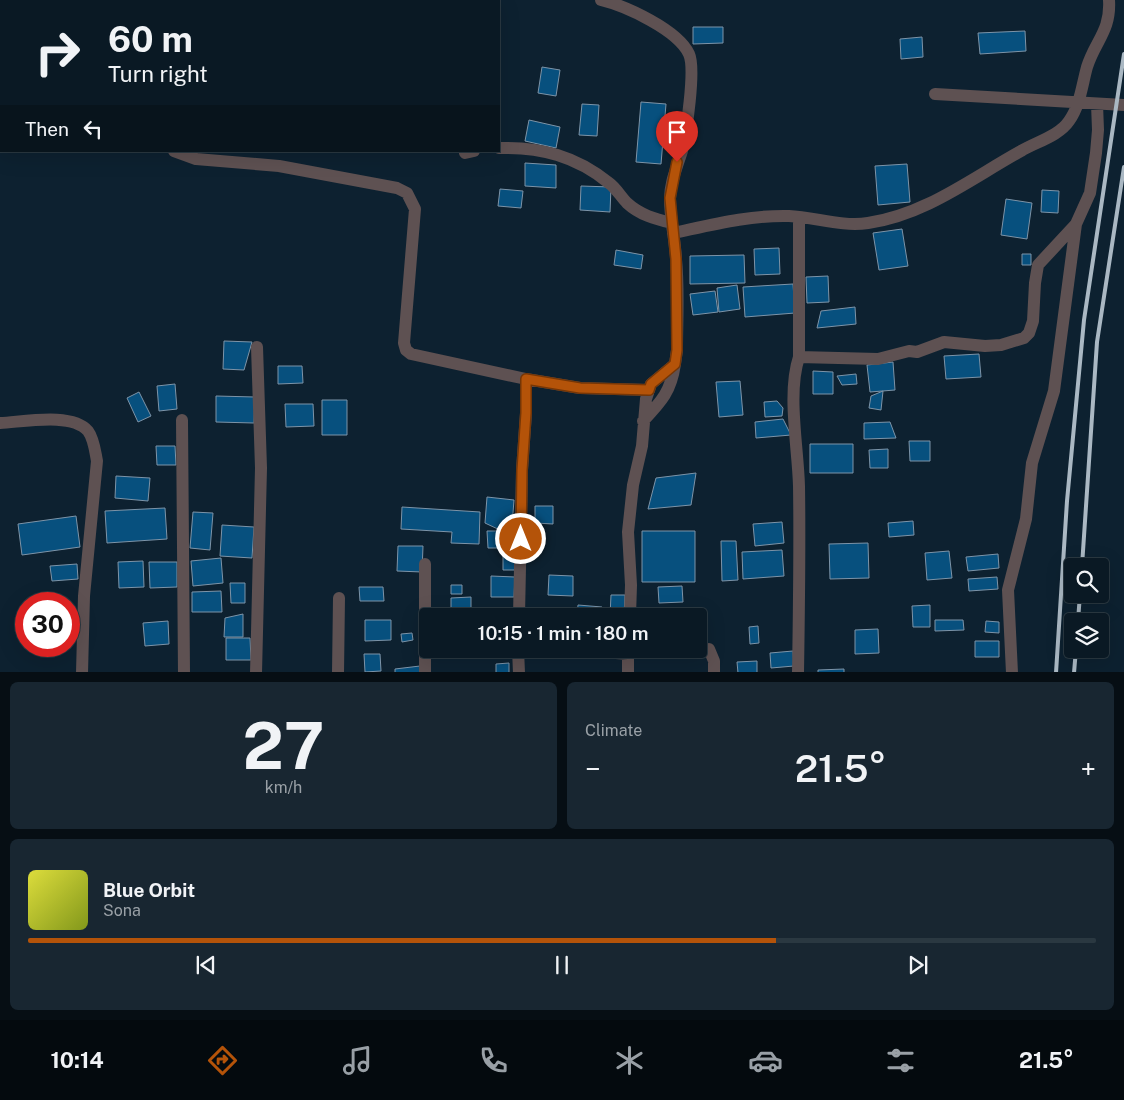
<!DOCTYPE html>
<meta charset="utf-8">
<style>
body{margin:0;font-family:"Public Sans",sans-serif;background:#182631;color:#f1f3f6;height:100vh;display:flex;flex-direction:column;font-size:19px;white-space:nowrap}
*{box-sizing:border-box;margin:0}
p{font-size:16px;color:#99a0a6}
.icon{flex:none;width:28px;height:28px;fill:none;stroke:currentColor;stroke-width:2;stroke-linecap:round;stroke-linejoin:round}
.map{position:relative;height:672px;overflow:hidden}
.details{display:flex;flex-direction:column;gap:10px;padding:10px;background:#060e14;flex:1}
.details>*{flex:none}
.top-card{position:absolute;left:0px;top:0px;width:500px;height:152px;box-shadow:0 5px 20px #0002,0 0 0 1px #2a3841;background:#0a1924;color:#f1f3f6;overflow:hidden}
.tools{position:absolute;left:1064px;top:558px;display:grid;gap:10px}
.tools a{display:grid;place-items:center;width:45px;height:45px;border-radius:5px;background:#0a1924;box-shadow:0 5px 20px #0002,0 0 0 1px #2a3841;font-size:25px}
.speed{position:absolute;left:15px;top:592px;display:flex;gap:10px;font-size:25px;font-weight:700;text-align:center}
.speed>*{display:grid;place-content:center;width:65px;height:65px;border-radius:50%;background:#0a1924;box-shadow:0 5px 20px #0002,0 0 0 1px #2a3841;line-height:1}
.speed .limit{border:8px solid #d22;background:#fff;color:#111}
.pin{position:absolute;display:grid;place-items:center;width:42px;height:42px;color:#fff;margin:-51px -21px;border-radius:50% 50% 50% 0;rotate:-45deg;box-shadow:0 0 5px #0007}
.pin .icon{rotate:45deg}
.me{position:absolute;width:55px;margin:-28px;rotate:0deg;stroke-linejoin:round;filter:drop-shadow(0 0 4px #0008)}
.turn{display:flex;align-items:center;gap:18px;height:105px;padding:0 25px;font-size:22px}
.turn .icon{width:65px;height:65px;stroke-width:2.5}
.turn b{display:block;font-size:35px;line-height:42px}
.then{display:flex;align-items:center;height:48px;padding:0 25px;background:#0003;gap:10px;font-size:19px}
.big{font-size:38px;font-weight:600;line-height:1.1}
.details .tile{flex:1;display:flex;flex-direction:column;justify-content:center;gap:8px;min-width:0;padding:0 18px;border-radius:8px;background:#182631}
.details .dial{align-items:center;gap:0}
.dial b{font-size:65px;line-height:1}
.song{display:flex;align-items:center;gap:15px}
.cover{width:60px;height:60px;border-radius:8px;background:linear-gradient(135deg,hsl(60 70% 55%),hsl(70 70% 35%))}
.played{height:5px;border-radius:2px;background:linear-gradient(90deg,#b45309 70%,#2a3841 70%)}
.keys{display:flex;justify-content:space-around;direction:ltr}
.heat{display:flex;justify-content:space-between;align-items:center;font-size:28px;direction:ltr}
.details .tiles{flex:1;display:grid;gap:10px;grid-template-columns:1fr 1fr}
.tile:last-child{grid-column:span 2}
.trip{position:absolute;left:419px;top:608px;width:288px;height:50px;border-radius:5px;background:#0a1924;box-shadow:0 5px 20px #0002,0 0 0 1px #2a3841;font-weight:600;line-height:50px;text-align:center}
.dock{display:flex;height:80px;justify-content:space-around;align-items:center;background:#040a0e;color:#99a0a6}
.dock .icon{width:35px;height:35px}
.dock .active{color:#b45309}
.dock b{font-size:22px;color:#f1f3f6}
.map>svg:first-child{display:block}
.building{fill:#07507e;stroke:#7d94a8}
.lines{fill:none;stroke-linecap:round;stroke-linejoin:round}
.minor{stroke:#5e5152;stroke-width:12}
.rail{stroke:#aab8c3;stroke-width:4}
.route-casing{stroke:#753606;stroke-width:12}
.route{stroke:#b45309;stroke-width:9}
</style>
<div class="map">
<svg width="1124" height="673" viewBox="0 0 1124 673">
<rect width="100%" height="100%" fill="#0d2130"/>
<path class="building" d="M693,27H723V43L693,44Z
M1025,31L1026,51L980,54L978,33Z
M922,37L923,57L901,59L900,39Z
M542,67L560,70L556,96L538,93Z
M641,102L666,104L661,164L636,162Z
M582,104L599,105L597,136L579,135Z
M529,120L560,127L556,148L525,141Z
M525,163L556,165V188L525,186Z
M907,164L910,202L878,205L875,166Z
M581,186L611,187L610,212L580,210Z
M500,189L523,191L521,208L498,206Z
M1042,190L1059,191L1058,213L1041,212Z
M1006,199L1032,203L1027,239L1001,235Z
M902,229L908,266L879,270L873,233Z
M779,248L780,274L755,275L754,249Z
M616,250L643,255L641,269L614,265Z
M1022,254H1031V265H1022Z
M744,255L745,283L690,284V256Z
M828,276L829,302L807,303L806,277Z
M793,284L795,313L745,317L743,287Z
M737,285L740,309L719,312L717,288Z
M715,291L718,312L693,315L690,294Z
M855,307L856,324L817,328L821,311Z
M224,341L252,342L244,370L223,369Z
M979,354L981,377L946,379L944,356Z
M893,362L895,390L870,392L867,365Z
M278,366H302L303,383L278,384Z
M813,371L833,372V394H813Z
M856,374L857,384L842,385L837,376Z
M740,381L743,415L719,417L716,382Z
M175,384L177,409L159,411L157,386Z
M883,391L881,410L869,408L871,396Z
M139,392L151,416L138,422L127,398Z
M216,396L255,397L254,423L216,422Z
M322,400H347V435H322Z
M777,401L783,408L782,416L765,417L764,402Z
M285,404H313L314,426L286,427Z
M783,419L791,435L756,438L755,422Z
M890,422L896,438L864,439V423Z
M909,441H930V461H910Z
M810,444H853V473H810Z
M156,446H175L176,465H157Z
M888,449V468H870L869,450Z
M696,473L691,505L648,509L656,478Z
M116,476L150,478L148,501L115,498Z
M487,497L514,500L512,526L502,531L485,523Z
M535,506H553V524L535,523Z
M402,507L480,512L479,544L451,543L452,532L401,529Z
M165,508L167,539L107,543L105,511Z
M193,512L213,513L210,550L190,548Z
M76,516L80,547L22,555L18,524Z
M913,521L914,535L889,537L888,523Z
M782,522L784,543L755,546L753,524Z
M222,525L254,527L252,558L220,556Z
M487,531H502L503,548H488Z
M642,531H695V582H642Z
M721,541H736L738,580L722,581Z
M868,543L869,578L830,579L829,544Z
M398,546H423L422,572L397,571Z
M782,550L784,576L743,579L742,552Z
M949,551L952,578L927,580L925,553Z
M998,554L999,568L968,571L966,557Z
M503,555H516L515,570H503Z
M221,558L223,583L193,586L191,561Z
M143,561L144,587L119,588L118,562Z
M149,562H177V587L150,588Z
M77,564L78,579L52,581L50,566Z
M549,575L573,576V596L548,595Z
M491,576L515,577L514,597H491Z
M997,577L998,589L969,591L968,579Z
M230,583H245V603H231Z
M451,585H462V594H451Z
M682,586L683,602L659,603L658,587Z
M359,587H383L384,601H360Z
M221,591L222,612H192V592Z
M611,595H625L624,616H610Z
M471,597V609L451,610V598Z
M578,605L602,607L601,616H577Z
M930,605V627H913L912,606Z
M243,614V637H224L225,618Z
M365,620H391V640L365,641Z
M935,620H963L964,630L935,631Z
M168,621L169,644L145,646L143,623Z
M986,621L999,622V633L985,632Z
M758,626L759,643L750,644L749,627Z
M878,629L879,653L855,654V630Z
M412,633L413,640L402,642L401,634Z
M226,638H250L251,660H226Z
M975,641H999V657H975Z
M793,651L794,666L771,668L770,653Z
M364,654H380L381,671L365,672Z
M757,661V673H738L737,662Z
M509,663V673H496V664Z
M420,666L421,673H395V669Z
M844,669V673H818V670Z"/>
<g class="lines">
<path class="minor" d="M601,0C626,6 678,30 689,54C696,69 686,134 682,151C677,167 670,182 670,199C670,219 675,239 676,259C679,289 677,320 677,350L675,364L651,384L646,399L642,446L633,485L628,532L631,585L630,616
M0,78L1,79
M935,94L1124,105
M499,148C541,147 576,156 609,183C616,188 621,197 627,203C640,215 655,219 672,223
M174,151L196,159L279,166L397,188L407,193L415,209L404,343L406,350L411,354L526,379L580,388L649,390
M465,153L474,151
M673,233C711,225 749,215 789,216C815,217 841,227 868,223C925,215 972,178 1021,151C1036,142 1059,136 1069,121C1080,106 1082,85 1087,67C1095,41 1111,31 1109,0
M799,357V218
M182,420L184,673
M643,421C662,401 671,391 675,364
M0,423C23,422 72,412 88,431C94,439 95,451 97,461L84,596L82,673
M425,564V673
M519,616L522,470L526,413V379
M518,649L519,673
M568,649L628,654
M628,649V673
M709,649L714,661V673
M256,673L261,468L257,347
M338,673L339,598
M798,673C799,610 800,548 799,486C798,447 787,393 799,357L878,359L909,351L917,352L944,342L985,346L1001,345L1024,338L1029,333L1033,321L1035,283L1038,265L1076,224
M1012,673L1008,590L1026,519L1032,463L1054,391L1076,224L1090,193L1096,153L1098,130L1097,104"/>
<path class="rail" d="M1082,566L1097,342L1124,167
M1078,621L1080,594
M1056,673L1067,501L1084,320L1124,54
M1074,673L1076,649"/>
</g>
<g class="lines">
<g class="route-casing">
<path id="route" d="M521,539L522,470L526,413V379L580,388L649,390L651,384L675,364L677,350L676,259L670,198L677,162"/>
</g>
<use href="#route" class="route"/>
</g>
</svg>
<div class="tools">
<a><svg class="icon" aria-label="search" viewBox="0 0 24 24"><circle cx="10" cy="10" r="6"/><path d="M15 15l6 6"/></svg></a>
<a><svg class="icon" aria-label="layers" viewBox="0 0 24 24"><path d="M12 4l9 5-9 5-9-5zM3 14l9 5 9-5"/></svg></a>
</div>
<div class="speed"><div class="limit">30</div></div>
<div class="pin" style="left:677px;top:162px;background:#d93025"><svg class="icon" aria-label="arrive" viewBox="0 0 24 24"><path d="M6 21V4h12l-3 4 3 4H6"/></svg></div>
<svg class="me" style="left:521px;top:539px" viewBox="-20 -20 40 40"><circle r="17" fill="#b45309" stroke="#fff" stroke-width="3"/><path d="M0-11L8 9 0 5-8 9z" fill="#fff"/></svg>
<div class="trip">10:15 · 1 min · 180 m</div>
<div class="top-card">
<div class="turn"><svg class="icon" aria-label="right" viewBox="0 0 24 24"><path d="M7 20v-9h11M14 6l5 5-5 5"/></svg><div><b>60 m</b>Turn right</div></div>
<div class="then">Then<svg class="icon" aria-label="left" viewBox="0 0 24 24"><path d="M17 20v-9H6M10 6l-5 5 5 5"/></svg></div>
</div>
</div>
<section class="details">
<div class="tiles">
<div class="tile dial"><b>27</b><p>km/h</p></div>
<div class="tile"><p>Climate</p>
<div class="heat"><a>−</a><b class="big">21.5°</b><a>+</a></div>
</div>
<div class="tile">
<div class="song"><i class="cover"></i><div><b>Blue Orbit</b><p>Sona</p></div></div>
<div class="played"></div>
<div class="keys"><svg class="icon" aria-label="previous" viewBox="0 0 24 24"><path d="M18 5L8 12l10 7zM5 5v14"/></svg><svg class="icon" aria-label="pause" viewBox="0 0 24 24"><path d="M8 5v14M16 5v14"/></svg><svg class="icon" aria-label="next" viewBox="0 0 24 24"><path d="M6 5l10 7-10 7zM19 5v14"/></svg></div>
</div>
</div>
</section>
<nav class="dock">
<b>10:14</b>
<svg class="icon active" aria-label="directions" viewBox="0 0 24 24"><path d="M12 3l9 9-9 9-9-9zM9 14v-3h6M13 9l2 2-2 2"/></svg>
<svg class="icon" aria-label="music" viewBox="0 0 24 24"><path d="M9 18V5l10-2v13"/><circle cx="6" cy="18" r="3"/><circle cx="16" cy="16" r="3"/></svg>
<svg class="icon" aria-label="phone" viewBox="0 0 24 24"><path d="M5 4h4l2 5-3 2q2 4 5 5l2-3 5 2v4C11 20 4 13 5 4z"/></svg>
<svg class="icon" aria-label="climate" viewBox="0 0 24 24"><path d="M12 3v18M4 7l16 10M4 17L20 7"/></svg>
<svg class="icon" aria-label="car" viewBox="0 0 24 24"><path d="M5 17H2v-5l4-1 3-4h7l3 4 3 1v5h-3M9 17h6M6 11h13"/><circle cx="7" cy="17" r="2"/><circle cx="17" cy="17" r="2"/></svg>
<svg class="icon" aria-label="filters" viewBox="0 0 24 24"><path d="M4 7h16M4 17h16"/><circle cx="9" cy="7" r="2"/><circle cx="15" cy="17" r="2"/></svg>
<b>21.5°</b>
</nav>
